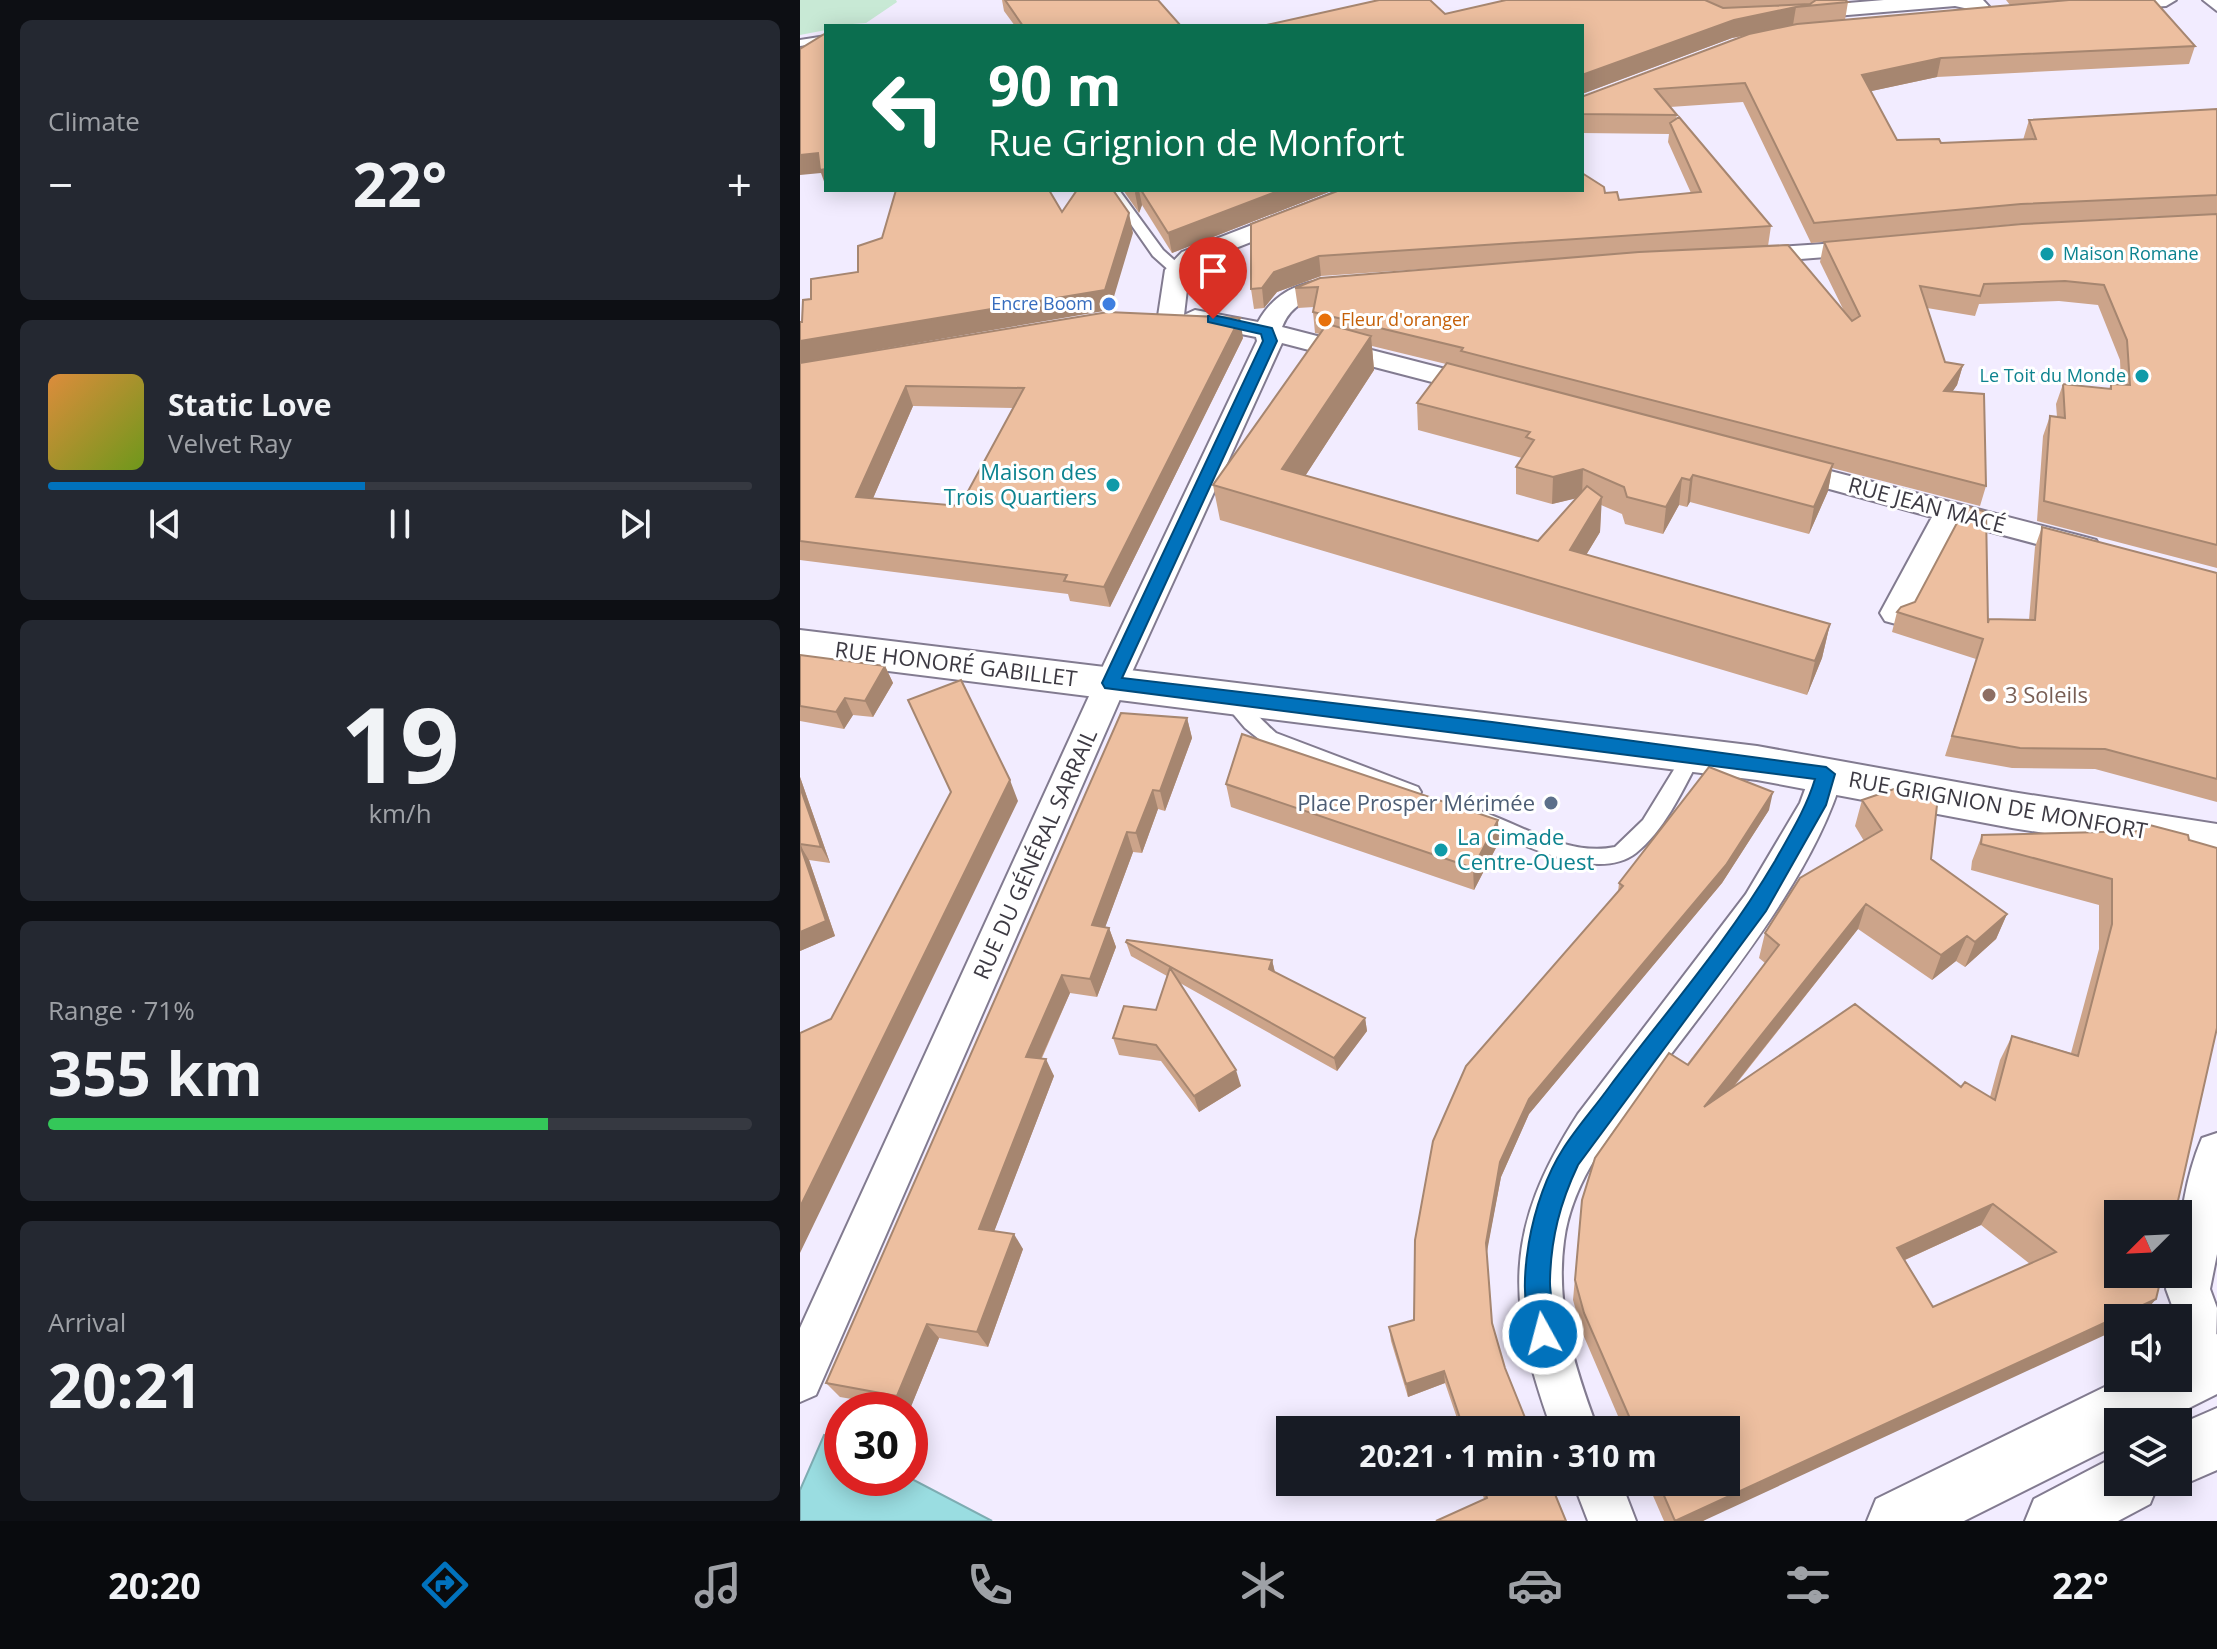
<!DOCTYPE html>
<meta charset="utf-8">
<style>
body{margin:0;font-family:"Open Sans",sans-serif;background:#242831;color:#f1f3f6;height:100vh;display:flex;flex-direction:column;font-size:30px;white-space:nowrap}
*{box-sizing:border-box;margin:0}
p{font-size:26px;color:#9ea1a6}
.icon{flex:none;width:44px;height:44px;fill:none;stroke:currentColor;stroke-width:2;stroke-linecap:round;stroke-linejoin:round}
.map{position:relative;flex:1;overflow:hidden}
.panel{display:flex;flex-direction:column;gap:20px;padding:20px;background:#0d0f14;width:800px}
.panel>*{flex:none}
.guide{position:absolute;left:24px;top:24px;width:760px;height:168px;border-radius:0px;box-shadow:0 4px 20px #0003;background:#0b6e4f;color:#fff;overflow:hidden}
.needle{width:52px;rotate:246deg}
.tools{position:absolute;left:1304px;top:1200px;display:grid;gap:16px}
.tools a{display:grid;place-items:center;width:88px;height:88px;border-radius:0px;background:#171b24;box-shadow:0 4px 20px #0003;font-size:40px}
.speed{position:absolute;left:24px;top:1392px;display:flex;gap:16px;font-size:40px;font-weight:700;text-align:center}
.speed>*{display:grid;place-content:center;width:104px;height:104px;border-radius:50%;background:#171b24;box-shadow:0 4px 20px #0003;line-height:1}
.speed .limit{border:12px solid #d22;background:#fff;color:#111}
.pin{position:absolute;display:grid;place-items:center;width:68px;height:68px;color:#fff;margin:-82px -34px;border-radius:50% 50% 50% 0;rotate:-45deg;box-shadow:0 0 8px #0007}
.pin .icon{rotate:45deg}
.me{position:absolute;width:88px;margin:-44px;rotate:353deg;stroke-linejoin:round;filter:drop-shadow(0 0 6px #0008)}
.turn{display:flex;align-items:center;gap:28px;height:168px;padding:0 32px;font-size:36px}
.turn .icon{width:104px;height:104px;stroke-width:2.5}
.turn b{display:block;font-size:56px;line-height:68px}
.big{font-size:60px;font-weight:700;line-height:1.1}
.panel .tile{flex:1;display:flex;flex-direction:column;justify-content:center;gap:12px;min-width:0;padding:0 28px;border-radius:12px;background:#242831}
.panel .dial{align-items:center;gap:0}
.dial b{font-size:104px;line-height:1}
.song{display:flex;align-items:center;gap:24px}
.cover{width:96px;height:96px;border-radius:12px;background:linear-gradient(135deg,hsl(30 70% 55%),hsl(80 70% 35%))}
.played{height:8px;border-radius:4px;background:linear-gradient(90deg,#0172bc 45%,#363941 45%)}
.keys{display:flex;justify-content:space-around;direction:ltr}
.heat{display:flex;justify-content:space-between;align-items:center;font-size:44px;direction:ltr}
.charge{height:12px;border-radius:6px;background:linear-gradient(90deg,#34c759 71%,#363941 0)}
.trip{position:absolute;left:476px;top:1416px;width:464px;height:80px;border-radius:0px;background:#171b24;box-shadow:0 4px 20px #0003;font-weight:700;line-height:80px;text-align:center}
.tabs{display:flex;height:128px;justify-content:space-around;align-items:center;background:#090b0e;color:#9ea1a6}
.tabs .icon{width:56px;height:56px}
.tabs .current{color:#0172bc}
.tabs b{font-size:36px;color:#f1f3f6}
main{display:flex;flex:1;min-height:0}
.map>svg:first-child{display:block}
.green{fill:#c8e9d5}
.water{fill:#9adde1;stroke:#7eacb2;stroke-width:2}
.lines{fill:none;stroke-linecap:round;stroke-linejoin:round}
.service-casing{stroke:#827b90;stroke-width:4}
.pedestrian-casing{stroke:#827b90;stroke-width:4}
.minor-casing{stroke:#827b90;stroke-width:4}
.tertiary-casing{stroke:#827b90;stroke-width:4}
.secondary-casing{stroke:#827b90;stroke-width:4}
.service{fill:#fff;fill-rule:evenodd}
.pedestrian{fill:#fff;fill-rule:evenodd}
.minor{fill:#fff;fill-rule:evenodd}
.tertiary{fill:#fff;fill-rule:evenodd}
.secondary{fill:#fff;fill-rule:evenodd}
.wall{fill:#cca48a;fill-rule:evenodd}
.shaded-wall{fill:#a68670}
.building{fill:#edbfa0;stroke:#a68670;stroke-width:2;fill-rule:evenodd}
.route{fill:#0172bc;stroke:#014a7a;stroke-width:2}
.culture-dot{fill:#0f9aa8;stroke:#fff;stroke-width:3}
.shop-dot{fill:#3f7fe0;stroke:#fff;stroke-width:3}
.food-dot{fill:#e8710a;stroke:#fff;stroke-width:3}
.education-dot{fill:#8d6e63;stroke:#fff;stroke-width:3}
.service-dot{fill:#5c6f8a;stroke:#fff;stroke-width:3}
.labels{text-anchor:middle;stroke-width:6;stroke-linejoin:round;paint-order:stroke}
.far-culture-label{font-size:18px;fill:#0d838f;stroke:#fff;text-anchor:start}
.far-shop-label{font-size:18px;fill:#366cbe;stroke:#fff;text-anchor:end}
.far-food-label{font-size:18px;fill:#c56008;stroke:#fff;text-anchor:start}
.culture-label{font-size:22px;fill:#0d838f;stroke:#fff;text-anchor:end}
.street-label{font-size:22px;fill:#3d3a43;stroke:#fff}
.education-label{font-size:22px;fill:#785e54;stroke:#fff;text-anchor:start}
.service-label{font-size:22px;fill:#4e5e75;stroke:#fff;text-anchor:end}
</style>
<main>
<section class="panel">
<div class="tile"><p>Climate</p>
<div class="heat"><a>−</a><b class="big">22°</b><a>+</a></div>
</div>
<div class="tile">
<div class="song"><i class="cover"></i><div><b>Static Love</b><p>Velvet Ray</p></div></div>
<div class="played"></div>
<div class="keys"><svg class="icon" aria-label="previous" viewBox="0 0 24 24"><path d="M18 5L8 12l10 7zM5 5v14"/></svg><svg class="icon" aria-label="pause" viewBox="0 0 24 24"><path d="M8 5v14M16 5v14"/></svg><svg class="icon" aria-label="next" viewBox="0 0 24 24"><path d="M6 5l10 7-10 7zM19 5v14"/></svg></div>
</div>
<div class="tile dial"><b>19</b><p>km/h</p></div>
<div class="tile"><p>Range · 71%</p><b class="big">355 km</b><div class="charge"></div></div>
<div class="tile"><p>Arrival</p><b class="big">20:21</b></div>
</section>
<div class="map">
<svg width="1417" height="1521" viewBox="0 0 1417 1521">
<rect width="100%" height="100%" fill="#f2ecff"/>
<path class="green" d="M0,0H96L97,2L66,23L26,26V30L0,35Z"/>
<path class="water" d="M24,1435L42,1444V1478H110L192,1521H0V1490Z"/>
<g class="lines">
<g class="service-casing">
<path id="service" d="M26,36V42L0,46V40Z
M307,190H319L363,250L382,267V273H372L353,256Z
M430,692C441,696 464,723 476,733L618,787L621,792L618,797H606L464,743L445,728L424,703L421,698Z
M892,748L898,750L901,755C884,788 865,830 836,853C795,885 712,839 670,822L668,817L670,812L677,810C721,824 767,857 815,847L843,820L886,750Z"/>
</g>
<g class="pedestrian-casing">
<path id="pedestrian" d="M1403,0H1417V11Z"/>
</g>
<g class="minor-casing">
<path id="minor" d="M1084,0H1183L1196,14L1186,20L1169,9L1155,6L1000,19L990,13L1000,7Z
M1304,0H1376L1366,6L1311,10L1304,8L1301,4Z
M542,190H575L571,195L400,262L389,272L384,315L395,310L458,322C477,288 505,281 541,278L550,281L554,286L550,291C521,299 495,295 482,327L692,381L696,387L692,393L682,395L482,343L327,683L16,1395L0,1402V1328L295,683L457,341L456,337L386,323L382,318L371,324L362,321L358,316L365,270L382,252Z
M1068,241L1077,243L1080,248L1077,253L949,263L937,256L949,249Z
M984,459L1285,537L1296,540L1300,547L1296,554L1285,557L1158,523L1107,621L1096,624L1085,621L1080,613L1132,517L974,474L970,468L974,462Z
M1026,761L1038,765L1043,774C1014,879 915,994 850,1082C814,1130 772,1179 764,1241C755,1307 775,1369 798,1430H752C706,1303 703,1230 778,1114L946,894L1000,803L1014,765Z
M1417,1133V1254L1410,1289L1417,1308L1415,1386L1399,1379L1366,1289L1369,1274H1378C1378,1229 1384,1180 1402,1138Z
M773,1482H821L836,1521H788Z"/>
</g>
<g class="tertiary-casing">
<path id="tertiary" d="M0,630L957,746L1212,792L1417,824V860L1212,828L957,780L0,660Z"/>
</g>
<g class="secondary-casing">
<path id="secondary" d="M1417,1334V1394L1361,1422H1318V1444L1164,1521H1067L1076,1499L1323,1378H1378V1351Z
M1417,1408V1470L1378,1487L1365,1482H1378V1425Z
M1318,1455V1482H1359L1350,1504L1318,1521H1225L1234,1499Z"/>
</g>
<use href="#service" class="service"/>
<use href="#pedestrian" class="pedestrian"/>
<use href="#minor" class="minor"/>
<use href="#tertiary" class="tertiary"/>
<use href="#secondary" class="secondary"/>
</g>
<path class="wall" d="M202,0H358L381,26H215L204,11Z
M706,0H1045L1048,2L1045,20L1210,5L1206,0H1354L1395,46L1389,64L1137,77L1071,91L1097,140L1141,143L1223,140L1229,120L1417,109V568L1237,521L1243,436L1250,416L1257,417L1256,404L1263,384L1309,389L1311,384H1321L1320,360L1298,305L1259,301L1179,304L1175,316L1127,308L1145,362L1163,365L1157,385L1152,392L1186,486L1180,506L1032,468L1028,491L1009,534L890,502L887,507L879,505L863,534L825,524L822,514L801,505L800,532L786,555L1030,624L1022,658L1007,695L420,520L413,485L520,334L515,333L513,312L514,307L498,308L495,288L668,266L521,276L477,292L464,308L454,309L451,289L540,190L805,193L819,200L891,193L868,142L869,134L782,133V95L784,96L947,35L932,38L782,94V26L645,14ZM943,102L1011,243L1216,224L1366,216L1024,242L1020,262L1044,311L968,246L971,226L876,119L877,115L870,107ZM572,346L646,364L617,403L618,430L722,458L716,467V494L752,504L776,498L738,541L505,476L574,370Z
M323,190H534L372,253L342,205L339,213Z
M443,338L310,607L270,601L268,594L0,560V363ZM113,406L213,408L160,506L73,498Z
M1242,527L1417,573V802L1295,769L1212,768L1145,756L1176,659L1092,632L1097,612L1188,623L1229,620L1235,547Z
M0,655L85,666L93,683L73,717L53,715L44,729L0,721Z
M387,718L392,738L365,811L358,809L342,853L333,852L305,927L309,928L316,947L297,997L270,993L242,1058L254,1076L194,1231L223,1249L188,1347L139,1338L110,1409L40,1397L26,1383Z
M0,777L30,863L9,860L35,936L0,951Z
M426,784L699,842L674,890L431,807Z
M1062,800L1131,859L1207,914L1196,939L1165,967L1156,961L1132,980L1058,929L933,1088L1161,1087L1190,1097L1200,1060L1212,1036L1271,1053L1299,949V905L1171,870L1172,861L1182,835L1338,831L1342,823L1375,1214L903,1521H864L847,1482H926V1430H824L782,1332L773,1300L782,1200L965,963L959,958L965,933L1064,841L1055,826ZM1181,1225L1230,1264L1133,1307L1105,1260Z
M969,810L922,883L729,1114L701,1177L686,1254L692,1323L705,1368L730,1430H661L645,1383L608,1397L591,1341L589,1327L614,1320L818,892L819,883Z
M326,942L472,960L475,972L565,1018L567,1031L537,1071L380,983L441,1086L399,1112L361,1061L319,1055L313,1038L356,1010L367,976L331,956Z
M679,1482H750L684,1499Z"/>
<path class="shaded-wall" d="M996,7L993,25L932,38L782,94V75L934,20Z
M1141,58L1137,77L1058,94L1062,75Z
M18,153L26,169V187L21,173L0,175V155Z
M336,190H339L342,205L339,213L335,193Z
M481,190H534L372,253L368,233Z
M329,213L333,233L310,310L0,363V341Z
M519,256L521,276L477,292L464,308L462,288L474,272Z
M440,318L443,338L310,607L304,587Z
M571,336L574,370L487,504L482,469Z
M1163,365L1157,385L1139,411L1144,391Z
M106,386L113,406L65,517L56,497Z
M1033,464L1028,491L1009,534L1014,507Z
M783,469L782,497L752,504L753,477Z
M893,475L890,502L887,507L890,480Z
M882,478L879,505L863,534L866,507Z
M802,497L800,532L768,585L770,550Z
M1030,624L1022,658L1007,695L1015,661Z
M85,666L93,683L73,717L65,701Z
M45,698L53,715L44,729L36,712Z
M387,718L392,738L365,811L360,791Z
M0,777L30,863L21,847L0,787Z
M210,780L218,801L0,1253V1207Z
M353,790L358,809L342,853L336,833Z
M973,792L969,810L922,883L729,1114L701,1177L686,1257V1243L700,1162L729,1099Z
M698,820L699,842L674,890L673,868Z
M327,832L333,852L299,944L292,925Z
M0,845L9,860L35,936L0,951Z
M1066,904L1058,929L899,1130L904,1107Z
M1207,914L1196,939L1165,967L1175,942Z
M309,928L316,947L297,997L290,979Z
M1167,936L1156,961L1132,980L1141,955Z
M472,960L475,973L469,969Z
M262,975L270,993L234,1074L226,1057Z
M565,1018L567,1031L537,1071L534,1058Z
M246,1059L254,1076L189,1245L179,1229Z
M436,1070L441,1086L399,1112L394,1096Z
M1193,1204L1181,1225L1087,1268L1097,1248Z
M214,1234L223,1249L188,1347L177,1332Z
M1356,1299L1340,1318H1318V1329L903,1521H875Z
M127,1324L139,1338L110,1409L97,1396Z
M644,1371L645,1383L608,1397L606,1384Z"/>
<path class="building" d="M205,0H358L381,26H223Z
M579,0H630L645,14L706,0H905L923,8L1010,4L1016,0H1045L1048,2L996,7L934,20L782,75V26H462Z
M1269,0H1354L1395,46L1141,58L1062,75L1097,140L1139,139L1141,143L1236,139L1229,120L1417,109V195L1221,204L1014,223L945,83L855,89L877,115L782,114V95L784,96L949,34L997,24Z
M26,33V169L20,170L18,153L0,155V49Z
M879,117L971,226L519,256L474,272L462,288L451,289V224L540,190H782V173L804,187L805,193L817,192L819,200L901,192L870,123Z
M96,190H249L262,212L277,190H313L329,213L305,290L0,341V322H2L3,300L11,299V279L58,272V246L82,238Z
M341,190H481L368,233Z
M1417,214V545L1244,501L1250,416L1265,418L1263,384L1311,389V384L1330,385L1327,340L1304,285L1265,281L1184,284L1180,296L1120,286L1145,362L1163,365L1144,391L1184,394L1186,486L661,351L663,348L513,312L518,287L495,288L520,278L839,252L988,245L1052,321L1060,316L1024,242L1222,224Z
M308,312L440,318L304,587L264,581L267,575L0,541V363ZM106,386L224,388L160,506L56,497Z
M527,324L571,336L482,469L738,541L787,486L802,497L770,550L1030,624L1015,661L413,485Z
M647,363L1033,464L1014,507L893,475L890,480L882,478L866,507L827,497L824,487L783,469L753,477L716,467L734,440L726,437L730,432L617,403Z
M1166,506L1186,512L1188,623L1189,619L1235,620L1242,527L1417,573V779L1305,749L1220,748L1152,736L1183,639L1097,612L1101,607L1115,602Z
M0,655L85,666L65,701L45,698L36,712L0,706Z
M161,680L210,780L0,1207V1033L31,1019L151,792L108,700Z
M321,713L387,718L360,791L353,790L336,833L327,832L292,925L309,928L290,979L262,975L226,1057L246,1059L179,1229L214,1234L177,1332L127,1324L97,1396L26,1383Z
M442,734L698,820L673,868L426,784Z
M909,767L973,792L926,865L729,1099L700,1162L686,1243L692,1323L705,1368L730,1430H664L644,1371L606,1384L589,1327L614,1320L615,1240L633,1141L666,1066L823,886L819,883Z
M0,787L21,847L0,844Z
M1094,789L1138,796L1131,859L1207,914L1175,942L1167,936L1141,955L1066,904L904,1107L1055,1004L1161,1087L1165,1082L1195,1100L1212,1036L1278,1056L1312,924V879L1181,844L1182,835L1341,831L1342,823L1388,835L1389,840L1417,848V1028L1375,1214H1318V1274H1362L1356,1299L875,1521L858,1482H926V1430H835L784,1313L775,1280L782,1200L795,1158L869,1053L888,1065L979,945L965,933L1000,878L1082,830L1062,800ZM1193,1204L1256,1252L1133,1307L1097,1248Z
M0,845L26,921L0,932Z
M327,940L472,960L469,969L565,1018L534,1058L326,942Z
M370,968L436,1070L394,1096L356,1045L313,1038L324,1006L356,1010Z
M682,1482H750L766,1521H636L687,1498Z"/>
<path class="route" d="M413,315L472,328L477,341L322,678L692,722L1026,767L1035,774L1026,805L966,911L778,1165C760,1203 751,1238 750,1280C749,1300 760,1323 752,1342L743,1346L735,1342C712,1288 732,1197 763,1149C777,1127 795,1107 810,1086C866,1012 928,941 975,861C990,834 1006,809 1015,779L305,688L302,683L463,341L461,334L408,322V316Z"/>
<g class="culture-dot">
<circle cx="1247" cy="254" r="8"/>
<circle cx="1342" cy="376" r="8"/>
<circle cx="313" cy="485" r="8"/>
<circle cx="641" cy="850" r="8"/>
</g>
<circle class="shop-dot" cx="309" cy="304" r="8"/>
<circle class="food-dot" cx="525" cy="320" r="8"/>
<circle class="education-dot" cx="1189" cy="695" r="8"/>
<circle class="service-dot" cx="751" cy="803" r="8"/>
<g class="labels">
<g class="far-culture-label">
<text x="1263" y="260">Maison Romane</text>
<text x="1326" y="382" text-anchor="end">Le Toit du Monde</text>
</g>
<g class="far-shop-label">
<text x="293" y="310">Encre Boom</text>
</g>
<g class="far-food-label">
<text x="541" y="326">Fleur d'oranger</text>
</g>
<g class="culture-label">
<text x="297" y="480">Maison des<tspan x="297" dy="25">Trois Quartiers</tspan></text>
<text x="657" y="845" text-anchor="start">La Cimade<tspan x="657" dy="25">Centre-Ouest</tspan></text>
</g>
<g class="street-label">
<text transform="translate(1127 505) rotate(15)" y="8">RUE JEAN MACÉ</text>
<text transform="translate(156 664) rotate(7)" y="8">RUE HONORÉ GABILLET</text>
<text transform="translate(1198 805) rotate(10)" y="8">RUE GRIGNION DE MONFORT</text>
<text transform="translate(235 854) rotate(-66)" y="8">RUE DU GÉNÉRAL SARRAIL</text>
</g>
<g class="education-label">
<text x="1205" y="703">3 Soleils</text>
</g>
<g class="service-label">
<text x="735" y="811">Place Prosper Mérimée</text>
</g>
</g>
</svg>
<div class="tools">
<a><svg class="needle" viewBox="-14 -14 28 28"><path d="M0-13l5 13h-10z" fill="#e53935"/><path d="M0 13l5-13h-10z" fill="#9ea1a6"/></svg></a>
<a><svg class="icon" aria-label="sound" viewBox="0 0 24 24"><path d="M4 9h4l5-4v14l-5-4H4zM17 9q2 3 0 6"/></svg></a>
<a><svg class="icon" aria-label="layers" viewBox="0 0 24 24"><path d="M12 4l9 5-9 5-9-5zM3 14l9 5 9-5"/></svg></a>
</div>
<div class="speed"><div class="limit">30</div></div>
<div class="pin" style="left:413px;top:319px;background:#d93025"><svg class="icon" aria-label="arrive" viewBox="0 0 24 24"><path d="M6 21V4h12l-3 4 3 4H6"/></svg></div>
<svg class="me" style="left:743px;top:1334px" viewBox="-20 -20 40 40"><circle r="17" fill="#0172bc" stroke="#fff" stroke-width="3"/><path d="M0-11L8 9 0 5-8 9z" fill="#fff"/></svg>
<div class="trip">20:21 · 1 min · 310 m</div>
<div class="guide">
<div class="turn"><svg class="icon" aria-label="left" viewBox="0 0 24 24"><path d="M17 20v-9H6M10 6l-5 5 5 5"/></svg><div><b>90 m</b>Rue Grignion de Monfort</div></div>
</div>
</div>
</main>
<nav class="tabs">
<b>20:20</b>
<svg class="icon current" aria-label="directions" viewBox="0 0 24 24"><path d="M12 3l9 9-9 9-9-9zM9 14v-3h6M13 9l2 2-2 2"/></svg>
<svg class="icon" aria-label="music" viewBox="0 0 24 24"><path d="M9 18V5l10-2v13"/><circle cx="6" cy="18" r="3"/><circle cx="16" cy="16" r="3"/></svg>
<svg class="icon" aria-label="phone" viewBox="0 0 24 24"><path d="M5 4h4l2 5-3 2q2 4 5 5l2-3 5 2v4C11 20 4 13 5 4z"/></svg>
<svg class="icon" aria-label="climate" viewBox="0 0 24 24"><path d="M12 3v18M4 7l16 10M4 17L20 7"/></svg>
<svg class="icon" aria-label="car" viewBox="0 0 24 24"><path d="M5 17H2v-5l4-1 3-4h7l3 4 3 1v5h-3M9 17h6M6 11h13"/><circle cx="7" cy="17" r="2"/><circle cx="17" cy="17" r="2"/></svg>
<svg class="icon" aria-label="filters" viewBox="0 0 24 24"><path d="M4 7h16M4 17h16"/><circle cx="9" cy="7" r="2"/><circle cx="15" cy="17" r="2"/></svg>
<b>22°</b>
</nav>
